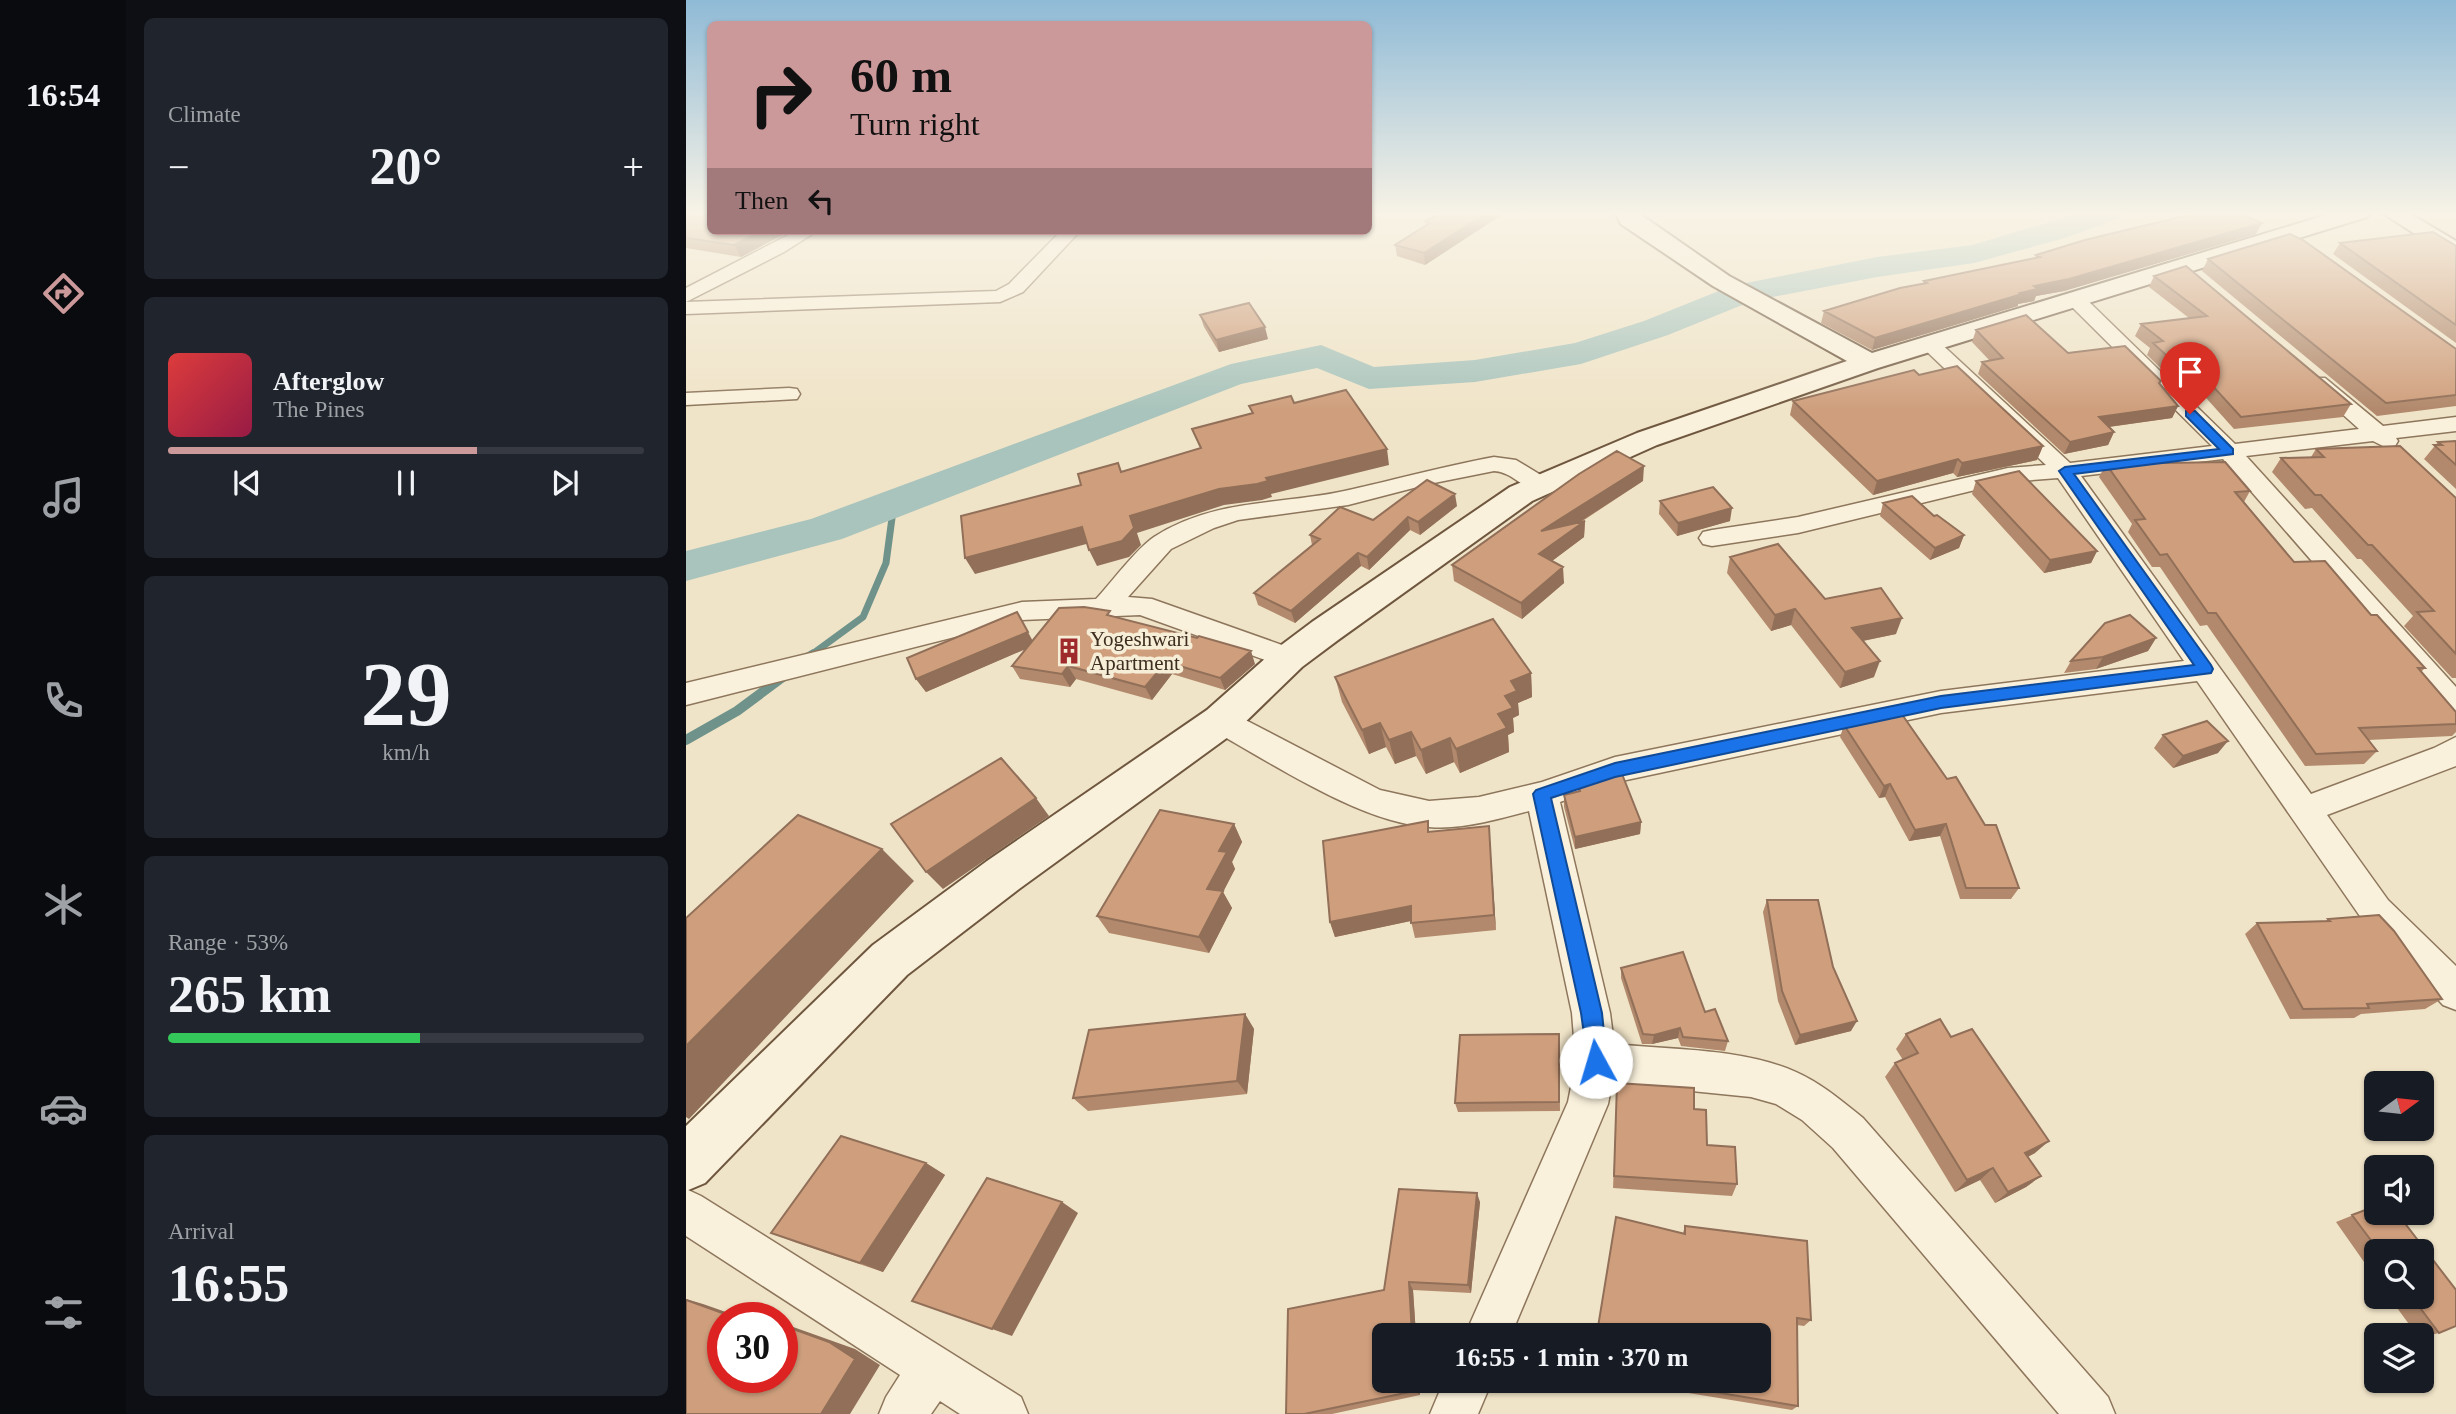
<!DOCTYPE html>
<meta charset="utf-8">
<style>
body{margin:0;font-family:"Times New Roman",serif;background:#20242c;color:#f1f3f6;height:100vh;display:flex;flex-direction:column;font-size:26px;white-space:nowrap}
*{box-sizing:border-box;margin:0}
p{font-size:23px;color:#9ea1a6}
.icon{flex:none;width:38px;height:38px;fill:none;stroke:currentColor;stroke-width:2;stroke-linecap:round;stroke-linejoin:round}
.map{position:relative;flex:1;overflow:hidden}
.sheet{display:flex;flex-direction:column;gap:18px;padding:18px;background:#0d0f14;width:560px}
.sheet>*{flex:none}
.top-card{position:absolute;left:21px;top:21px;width:665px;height:214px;border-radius:10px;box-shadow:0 2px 5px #0004;background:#cc999b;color:#111;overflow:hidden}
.needle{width:46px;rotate:75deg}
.buttons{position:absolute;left:1678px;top:1071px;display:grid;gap:14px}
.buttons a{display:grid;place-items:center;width:70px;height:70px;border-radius:10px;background:#171b24;box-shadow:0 2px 5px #0004;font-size:35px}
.speed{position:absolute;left:21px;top:1302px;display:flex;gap:14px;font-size:35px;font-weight:700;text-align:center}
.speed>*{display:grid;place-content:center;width:91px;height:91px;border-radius:50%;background:#171b24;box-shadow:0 2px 5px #0004;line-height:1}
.speed .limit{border:10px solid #d22;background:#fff;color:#111}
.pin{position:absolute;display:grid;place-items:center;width:60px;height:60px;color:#fff;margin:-72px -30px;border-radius:50% 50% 50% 0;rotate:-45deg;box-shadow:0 0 7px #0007}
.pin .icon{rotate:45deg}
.me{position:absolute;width:77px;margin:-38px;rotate:354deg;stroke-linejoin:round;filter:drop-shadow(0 0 5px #0008)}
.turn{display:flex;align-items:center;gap:24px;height:147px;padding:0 28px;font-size:32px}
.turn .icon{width:91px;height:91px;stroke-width:2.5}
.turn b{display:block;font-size:49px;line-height:60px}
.then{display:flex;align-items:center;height:66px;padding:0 28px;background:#0003;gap:14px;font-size:26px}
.big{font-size:52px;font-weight:800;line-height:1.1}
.sheet .widget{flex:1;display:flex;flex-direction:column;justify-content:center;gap:10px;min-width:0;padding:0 24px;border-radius:10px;background:#20242c}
.sheet .dial{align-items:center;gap:0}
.dial b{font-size:91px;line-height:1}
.song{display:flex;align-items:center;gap:21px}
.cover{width:84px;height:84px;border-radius:10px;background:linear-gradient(135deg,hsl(0 70% 55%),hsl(340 70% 35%))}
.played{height:7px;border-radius:4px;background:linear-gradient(90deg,#cc999b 65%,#363941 65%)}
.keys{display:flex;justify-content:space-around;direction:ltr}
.heat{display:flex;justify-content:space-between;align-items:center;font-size:38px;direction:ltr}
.charge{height:10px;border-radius:5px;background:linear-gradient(90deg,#34c759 53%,#363941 0)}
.trip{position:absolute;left:686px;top:1323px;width:399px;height:70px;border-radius:10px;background:#171b24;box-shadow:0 2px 5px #0004;font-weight:800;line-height:70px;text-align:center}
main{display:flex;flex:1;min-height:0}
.tab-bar{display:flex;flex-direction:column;width:126px;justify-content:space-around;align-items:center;background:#090b0e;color:#9ea1a6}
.tab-bar .icon{width:49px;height:49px}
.tab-bar .on{color:#cc999b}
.tab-bar b{font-size:32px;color:#f1f3f6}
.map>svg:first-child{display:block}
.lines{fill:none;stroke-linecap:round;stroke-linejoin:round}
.stream-far1{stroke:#6f938a;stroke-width:7}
.stream{stroke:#6f938a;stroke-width:10}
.river{fill:#a9c4bc;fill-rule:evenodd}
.street-casing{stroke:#8d765c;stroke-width:3}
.secondary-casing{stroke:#6f573f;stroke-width:4}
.street{fill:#faf1dc;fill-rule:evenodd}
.secondary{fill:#faf1dc;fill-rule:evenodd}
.wall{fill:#b2896c}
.shaded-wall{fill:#916f58}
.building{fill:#cf9f7d;stroke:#916f58;stroke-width:2}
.route{fill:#1a73e8;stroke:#114b97;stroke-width:2}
.labels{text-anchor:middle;stroke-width:7;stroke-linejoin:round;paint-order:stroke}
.poi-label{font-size:21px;fill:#3d2e20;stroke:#f7eed8;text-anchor:start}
</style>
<main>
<nav class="tab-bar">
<b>16:54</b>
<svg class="icon on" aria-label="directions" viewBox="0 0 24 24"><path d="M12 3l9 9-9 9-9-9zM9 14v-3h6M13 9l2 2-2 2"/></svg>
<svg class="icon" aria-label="music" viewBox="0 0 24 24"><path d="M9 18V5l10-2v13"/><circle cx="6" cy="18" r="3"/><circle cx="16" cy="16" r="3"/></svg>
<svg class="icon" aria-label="phone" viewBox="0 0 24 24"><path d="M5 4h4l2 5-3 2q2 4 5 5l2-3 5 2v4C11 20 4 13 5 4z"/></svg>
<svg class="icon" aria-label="climate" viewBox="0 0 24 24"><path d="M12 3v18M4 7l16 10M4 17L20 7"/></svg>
<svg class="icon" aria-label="car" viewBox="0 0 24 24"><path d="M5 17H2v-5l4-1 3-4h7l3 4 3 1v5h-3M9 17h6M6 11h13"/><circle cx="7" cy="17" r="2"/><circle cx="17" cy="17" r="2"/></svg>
<svg class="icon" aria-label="filters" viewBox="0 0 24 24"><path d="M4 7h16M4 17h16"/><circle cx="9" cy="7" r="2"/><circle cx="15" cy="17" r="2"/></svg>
</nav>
<section class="sheet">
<div class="widget"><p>Climate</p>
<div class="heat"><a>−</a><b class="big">20°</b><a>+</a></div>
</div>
<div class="widget">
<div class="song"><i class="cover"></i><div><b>Afterglow</b><p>The Pines</p></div></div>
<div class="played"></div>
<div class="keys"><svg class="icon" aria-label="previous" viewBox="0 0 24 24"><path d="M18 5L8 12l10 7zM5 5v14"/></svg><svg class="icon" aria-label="pause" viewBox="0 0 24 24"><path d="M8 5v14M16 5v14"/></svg><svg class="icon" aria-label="next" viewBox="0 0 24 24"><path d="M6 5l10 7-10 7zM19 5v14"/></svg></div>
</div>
<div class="widget dial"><b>29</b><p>km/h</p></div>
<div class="widget"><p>Range · 53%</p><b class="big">265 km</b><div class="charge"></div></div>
<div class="widget"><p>Arrival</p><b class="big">16:55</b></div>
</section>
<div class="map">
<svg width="1770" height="1414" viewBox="0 0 1770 1414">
<rect width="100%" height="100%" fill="#f0e4c8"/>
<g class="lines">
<path class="stream-far1" d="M125,655L177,617L200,563L208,503"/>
<path class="stream" d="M123,657L128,654
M0,740L51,711L98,676"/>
<path class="river" d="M1397,212H1439L1435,218L1379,238L1288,263L1191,277L1066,301L982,335L895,364L789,382L683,389L631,368L555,384L156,539L0,581V551L125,519L545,364L635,345L688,367L789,360L889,343L958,321L1045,286L1191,257L1286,245Z"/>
<g class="street-casing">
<path id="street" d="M110,231H131L98,252L0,302V288Z
M375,231H394L337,292L314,302L0,314V302L310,291L323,284Z
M1390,294L1397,296L1549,444L1673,429L1625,386L1621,382L1625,378H1639L1697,426L1770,417V431L1710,438L1712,441L1709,446L1701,448L1687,441L1560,456L1770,687V717L1759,714L1537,459L1395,476L1625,794L1748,748L1770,737V766L1641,815L1702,900L1770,966V1010L1757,1005L1678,922L1511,681L1255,713L931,782L874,802L924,1013L928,1044C985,1050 1057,1048 1110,1072C1135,1083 1156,1101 1177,1118L1422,1397L1429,1414H1373L1147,1148L1116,1120L1090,1104L1065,1097L926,1083L922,1104L825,1335H779L882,1102L890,1062L886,1013L843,811C811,819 776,830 743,827C674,823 585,762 524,729L520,721L524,713L535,709L546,713L694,790L743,801L793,797L856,782L929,757L1255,691L1498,661L1372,478L1322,482L1112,533L1026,546L1017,544L1013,538L1017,532L1026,530L1112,517L1322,468L1360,465L1236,347L1233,343L1236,339H1250L1384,463L1526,446L1383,304L1381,300Z
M103,388L111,389L114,394L111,399L0,405V393Z
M808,457L830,460L863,480L867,485L863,490C841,496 829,472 808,471L743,484L662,505L552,520L528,528L485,549L442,597L466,599L613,651L617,658L613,665L603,668L593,665L454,615L336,620L0,705V683L336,602L410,599C426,582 450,549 468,537C527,498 598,505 663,490C712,479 759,466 808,457Z
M0,1189L15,1196L335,1397L342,1414H274L254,1401L245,1414H193L200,1397L214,1375L0,1236Z
M758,1381H806L792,1414H744Z"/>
</g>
<g class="secondary-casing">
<path id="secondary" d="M929,212H951L1043,276L1186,353L1650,212H1684L1681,217L1192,368L971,445L846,501L652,640L616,667L549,732L333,889L221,975L19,1183L0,1191V1126L187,945L301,861L521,710L590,649L626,622L824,487L951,433L1161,361L1027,286L935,224Z
M1695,212H1721L1770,241V257L1762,255Z"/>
</g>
<use href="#street" class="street"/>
<use href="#secondary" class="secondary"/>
</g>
<path class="wall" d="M0,212L24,231H102V232L55,257L0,248Z
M758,212H820L739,265L711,256L709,245L740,226L739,221Z
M1570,234L1378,291L1350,296L1348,301L1332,304V306L1186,350L1135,323L1138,311L1237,284L1238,281L1349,258L1350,255Z
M1654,243L1770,246V343L1647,254Z
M1522,259L1770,349V406L1691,416L1516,271Z
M1468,276L1665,404L1657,417L1548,429L1495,370L1486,379L1461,355L1464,348L1449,336L1455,324L1503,318L1463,287Z
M514,315L582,339L533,352L518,327Z
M1290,330L1382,353L1474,384L1492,406L1486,418L1423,427L1428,432L1422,445L1378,454L1292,374L1296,362L1304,361L1286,342Z
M1233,375L1357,446L1351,460L1271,477L1267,473L1187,495L1104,415L1107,401Z
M1770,441V489L1738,459L1752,442Z
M1630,449L1770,498V678H1766L1718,626L1727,616L1675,559H1671L1626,508L1619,509L1586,472L1595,458L1625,457Z
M1420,464L1564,491L1558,502L1608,562L1685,615L1739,668L1735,672L1770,712V732L1766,736L1682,740L1691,751L1678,764L1619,766L1521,625L1514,626L1474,567H1466L1442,532L1446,524L1413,477Z
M957,481L895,522L899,521L898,537L866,561L878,583L836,619L768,581L766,565Z
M1290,481L1411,551L1405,563L1358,573L1286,494Z
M974,501L1044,521L991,536L973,514Z
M1197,503L1248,516L1278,535L1273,548L1244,560L1194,516Z
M771,506L734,535L724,530L683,570L675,566L609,623L572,605L568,593L626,545L624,535L687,520Z
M1044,557L1139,599L1210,634L1177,641L1188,677L1154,688L1105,625L1085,631L1041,573Z
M427,616L569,664L539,690L486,674L466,700L390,679L384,687L334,679L326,666L339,649L240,692L230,679L347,640Z
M1470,638L1462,651L1410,669L1378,673L1385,661Z
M845,673L846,697L832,703L833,715L827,718L828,732L822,735L823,752L774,773L768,762L740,774L730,756L709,764L700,747L683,754L656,702L649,677Z
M1158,725L1333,888L1325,899H1274L1254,836L1223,841L1199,797L1193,798L1154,737Z
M1477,735L1532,753L1487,768L1468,748Z
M892,786L955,822L954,834L889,849L878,807V795L892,791Z
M548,824L556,842L546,862L549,869L537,892L546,908L523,953L423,933L411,916Z
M803,826L810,930L729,938L725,921L649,937L644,922L744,832Z
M1081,900L1147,967L1165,1031L1109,1045L1092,1001L1077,912Z
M1642,919L1756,999L1739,1009L1675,1014L1668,1018L1604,1019L1559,934L1571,923L1639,921Z
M935,968L1019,1012L1042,1041L1039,1051L995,1046L992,1038L966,1044H956L935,978Z
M559,1014L568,1029L561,1094L402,1111L387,1098Z
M873,1034L874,1111L772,1112L769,1103Z
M1220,1034L1265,1037L1349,1153L1342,1157L1355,1176L1340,1187L1309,1203L1294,1180L1269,1192L1199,1077L1209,1063L1217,1060L1210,1049Z
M931,1083L1008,1109L1021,1145L1051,1184L1046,1196L927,1188Z
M240,1163L259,1175L197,1272L111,1243L85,1233Z
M794,1202L785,1293L727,1290L730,1335H698L733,1381L734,1395L646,1414H600L698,1290Z
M1690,1206V1213H1711L1770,1290V1326L1753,1333L1736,1337V1335H1731L1703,1297H1736V1251H1690V1279L1650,1222Z
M930,1217L997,1233L999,1226L1125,1320L1118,1326L1111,1325L1112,1406L1106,1410L984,1390L985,1381H1073V1335H922L911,1333Z"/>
<path class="shaded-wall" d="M802,212H820L739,265L738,253Z
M1576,223L1570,234L1378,291L1350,296L1348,301L1332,304V306L1186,350L1189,338L1334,293L1348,286Z
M76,231H102V232L55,257L48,245Z
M579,327L582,339L533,352L530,340Z
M1501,358L1495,370L1486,379L1492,366Z
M1492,406L1486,418L1407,429L1413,417Z
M1428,432L1422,445L1378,454L1384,442Z
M1357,446L1351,460L1271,477L1276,463Z
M701,449L703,465L585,494L586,497L576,500L538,505L451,533L455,545L443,557L411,566L403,550L444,516L533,489Z
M1272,459L1267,473L1187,495L1191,481Z
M958,466L957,481L855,547V531Z
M769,494L771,506L734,535L732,522Z
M1046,508L1044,521L991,536L992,523Z
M722,517L724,530L683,570L681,557Z
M899,521L898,537L854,570L853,554Z
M396,527L404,543L289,574L279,558Z
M1278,535L1273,548L1244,560L1249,548Z
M1411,551L1405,563L1358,573L1364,560Z
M672,553L675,566L609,623L605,611Z
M877,567L878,583L836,619L835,603Z
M1109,609L1105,625L1085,631L1089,615Z
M331,612L349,645L240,692L230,679Z
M1216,618L1210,634L1161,644L1166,628Z
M1470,638L1462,651L1410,669L1417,657Z
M565,651L569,664L539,690L534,678Z
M1194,661L1188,677L1154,688L1159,672Z
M480,662L486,674L466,700L459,687Z
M382,666L390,679L384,687L376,674Z
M845,673L846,697L832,703L833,715L827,718L828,732L822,735L823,752L774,773L770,749L812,714L825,681Z
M694,723L700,747L683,754L676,730Z
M725,732L730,756L709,764L703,740Z
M764,738L768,762L740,774L735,750Z
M1542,741L1532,753L1487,768L1497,756Z
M1204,784L1199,797L1193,798L1198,786Z
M350,798L363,816L257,889L240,872Z
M955,822L954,834L889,849V837Z
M548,824L556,842L546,862L549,869L537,892L546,908L523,953L513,937L521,889L533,851Z
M1260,824L1254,836L1223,841L1229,830Z
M803,826L804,842L810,930L808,915Z
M196,849L228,881L3,1119L0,1117V1046Z
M725,906L729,920L649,937L644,922Z
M559,1014L568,1029L561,1094L551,1081Z
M1171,1021L1165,1031L1109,1045L1114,1035Z
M994,1028L992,1038L966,1044L968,1035Z
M1363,1141L1349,1153L1325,1165L1339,1153Z
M240,1163L259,1175L197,1272L174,1263Z
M1307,1168L1294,1180L1269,1192L1281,1180Z
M1355,1176L1340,1187L1309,1203L1322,1192Z
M791,1193L794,1202L785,1293L782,1285Z
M376,1202L392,1213L326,1336L306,1329Z
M723,1282L727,1290L730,1335H726Z
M0,1299L17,1304L57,1318H50L0,1300Z
M96,1323L169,1349L194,1365L164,1414H135Z
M728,1381H733L734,1395L729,1391Z"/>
<path class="building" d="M0,212L24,213V231H76L48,245L0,238Z
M758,212H802L738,253L709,245L744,223L739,221Z
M1515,212H1551L1576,223L1383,279L1348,286L1352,289L1334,293L1336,294L1189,338L1138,311L1214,288L1241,283L1238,281L1354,257L1350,255L1399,240Z
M1747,232L1770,246V325L1654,243Z
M1604,234L1617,240L1770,349V395L1700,403L1522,259Z
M1500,266L1665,404L1555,417L1501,358L1492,366L1467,343L1477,341L1455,324L1521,316L1468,276Z
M563,303L579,327L530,340L514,315Z
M1340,315L1382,353L1439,346L1475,381L1473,383L1492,406L1413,417L1428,432L1384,442L1296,362L1317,358L1290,330Z
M1271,366L1357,446L1276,463L1272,459L1191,481L1107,401L1228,370L1233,375Z
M660,390L701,449L580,478L582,481L571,484L533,489L444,516L448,528L436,541L403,550L396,527L279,558L275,516L395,485L392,474L432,463L435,472L515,448L506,429L567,413L563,406L605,396L608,403Z
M1770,441V465L1748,445H1756L1752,442Z
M1714,446L1770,498V654L1731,612L1748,611L1686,545H1682L1635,495H1629L1595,458L1638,457L1630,449Z
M931,451L958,466L855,531L899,521L853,554L877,567L835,603L766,565L893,474Z
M1539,462L1564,491L1549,492L1608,562L1639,561L1685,615H1691L1739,668H1732L1770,712V724L1673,728L1691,751L1630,754L1530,613H1522L1481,554L1474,555L1449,520L1459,519L1420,464Z
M1333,471L1411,551L1364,560L1290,481Z
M741,480L769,494L732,522L722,517L681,557L672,553L605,611L568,593L634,539L624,535L654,507L687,520Z
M1027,487L1046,508L992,523L974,501Z
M1226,496L1248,516L1251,515L1278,535L1249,548L1197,503Z
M1092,544L1139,599L1195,588L1216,618L1166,628L1194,661L1159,672L1109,609L1089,615L1044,557Z
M398,607L424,611L421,615L511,638L513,636L565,651L534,678L480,662L459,687L382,666L376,674L326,666L373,608Z
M331,612L342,632L230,679L221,658Z
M1444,615L1470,638L1417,657L1385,661L1419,623Z
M807,619L845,673L825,681L831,691L819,696L827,708L812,714L821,728L770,749L764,738L735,750L725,732L703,740L694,723L676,730L649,677Z
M1215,713L1261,779L1270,777L1299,825H1310L1333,888H1280L1260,824L1229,830L1204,784L1198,786L1158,725Z
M1521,721L1542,741L1497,756L1477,735Z
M315,758L350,798L240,872L205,824Z
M936,774L955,822L889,837L878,795L894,791L892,786Z
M474,810L548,824L533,851L541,852L521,889L537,891L513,937L411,916Z
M112,815L196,849L0,1046V918Z
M742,821V832L803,826L808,915L725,923V906L644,922L637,841Z
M1081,900H1132L1147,967L1171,1021L1114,1035L1096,991Z
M1693,915L1708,931L1756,999L1681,1004L1683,1008L1617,1009L1571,923L1644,921L1642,919Z
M997,952L1019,1012L1029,1009L1042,1041L997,1037L994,1028L968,1035L957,1034L935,968Z
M559,1014L551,1081L387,1098L403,1030Z
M1254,1019L1265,1037L1286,1029L1363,1141L1339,1153L1355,1176L1322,1192L1307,1168L1281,1180L1209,1063L1232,1053L1220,1034Z
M873,1034V1102L769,1103L774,1035Z
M931,1083L1008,1088V1109L1020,1110L1021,1145L1049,1147L1051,1184L928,1176Z
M155,1136L240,1163L174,1263L85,1233Z
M301,1178L376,1202L306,1329L226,1301Z
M713,1189L791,1193L782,1285L723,1282L726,1335H698V1381H728L729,1391L618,1414H600L602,1309L698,1290Z
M1690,1206V1213H1711L1770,1290V1326L1753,1333L1726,1297H1736V1251H1693L1666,1215Z
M930,1217L999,1234V1226L1121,1241L1125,1320L1111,1318L1112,1406L987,1385L988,1381H1073V1335H947L912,1327Z
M0,1300L50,1318H37V1377H96V1325L143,1342L169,1359L135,1414H0Z"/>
<linearGradient id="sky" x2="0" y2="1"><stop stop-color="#8fbad6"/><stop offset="0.52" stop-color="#f8f3e6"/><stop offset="1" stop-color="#f8f3e6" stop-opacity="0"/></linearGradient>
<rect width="1770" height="410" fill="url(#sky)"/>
<path class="route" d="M1500,411H1509L1547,449V454L1388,474L1525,665L1527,669L1525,673L1255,708L929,777L865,798L916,1013L921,1062L918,1069L910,1072L903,1069L895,1013L847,794L850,790L929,763L1255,696L1508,665L1373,471L1379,467L1533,449L1500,416Z"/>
<defs>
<g id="building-bare" transform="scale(2.1)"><path d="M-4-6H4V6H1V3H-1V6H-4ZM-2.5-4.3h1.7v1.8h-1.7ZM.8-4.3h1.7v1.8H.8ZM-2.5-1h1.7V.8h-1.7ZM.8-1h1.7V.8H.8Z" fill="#9e2a2b" stroke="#f7eed8" stroke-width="2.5" paint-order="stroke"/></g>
</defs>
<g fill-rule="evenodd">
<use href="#building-bare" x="383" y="651"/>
</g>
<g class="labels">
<g class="poi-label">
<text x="404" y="646">Yogeshwari<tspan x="404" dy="24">Apartment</tspan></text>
</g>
</g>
</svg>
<div class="buttons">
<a><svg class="needle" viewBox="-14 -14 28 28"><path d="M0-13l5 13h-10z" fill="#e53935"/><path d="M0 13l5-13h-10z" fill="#9ea1a6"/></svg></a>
<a><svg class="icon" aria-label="sound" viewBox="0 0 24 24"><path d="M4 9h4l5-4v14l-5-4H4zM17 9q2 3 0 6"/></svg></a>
<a><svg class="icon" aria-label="search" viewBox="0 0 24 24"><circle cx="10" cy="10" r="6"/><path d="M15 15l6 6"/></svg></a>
<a><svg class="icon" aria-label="layers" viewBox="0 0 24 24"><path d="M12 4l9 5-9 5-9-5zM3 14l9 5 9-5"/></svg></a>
</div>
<div class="speed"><div class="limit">30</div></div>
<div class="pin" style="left:1504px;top:414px;background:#d93025"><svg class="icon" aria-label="arrive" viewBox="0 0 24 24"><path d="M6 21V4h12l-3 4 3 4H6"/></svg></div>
<svg class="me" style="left:910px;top:1062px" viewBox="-20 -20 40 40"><circle r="19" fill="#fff"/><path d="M0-13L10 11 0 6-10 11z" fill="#1a73e8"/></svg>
<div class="trip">16:55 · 1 min · 370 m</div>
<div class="top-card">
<div class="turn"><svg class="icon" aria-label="right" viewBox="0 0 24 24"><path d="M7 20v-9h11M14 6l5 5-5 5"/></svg><div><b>60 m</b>Turn right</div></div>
<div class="then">Then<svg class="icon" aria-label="left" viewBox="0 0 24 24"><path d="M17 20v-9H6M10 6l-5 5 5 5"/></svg></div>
</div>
</div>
</main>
